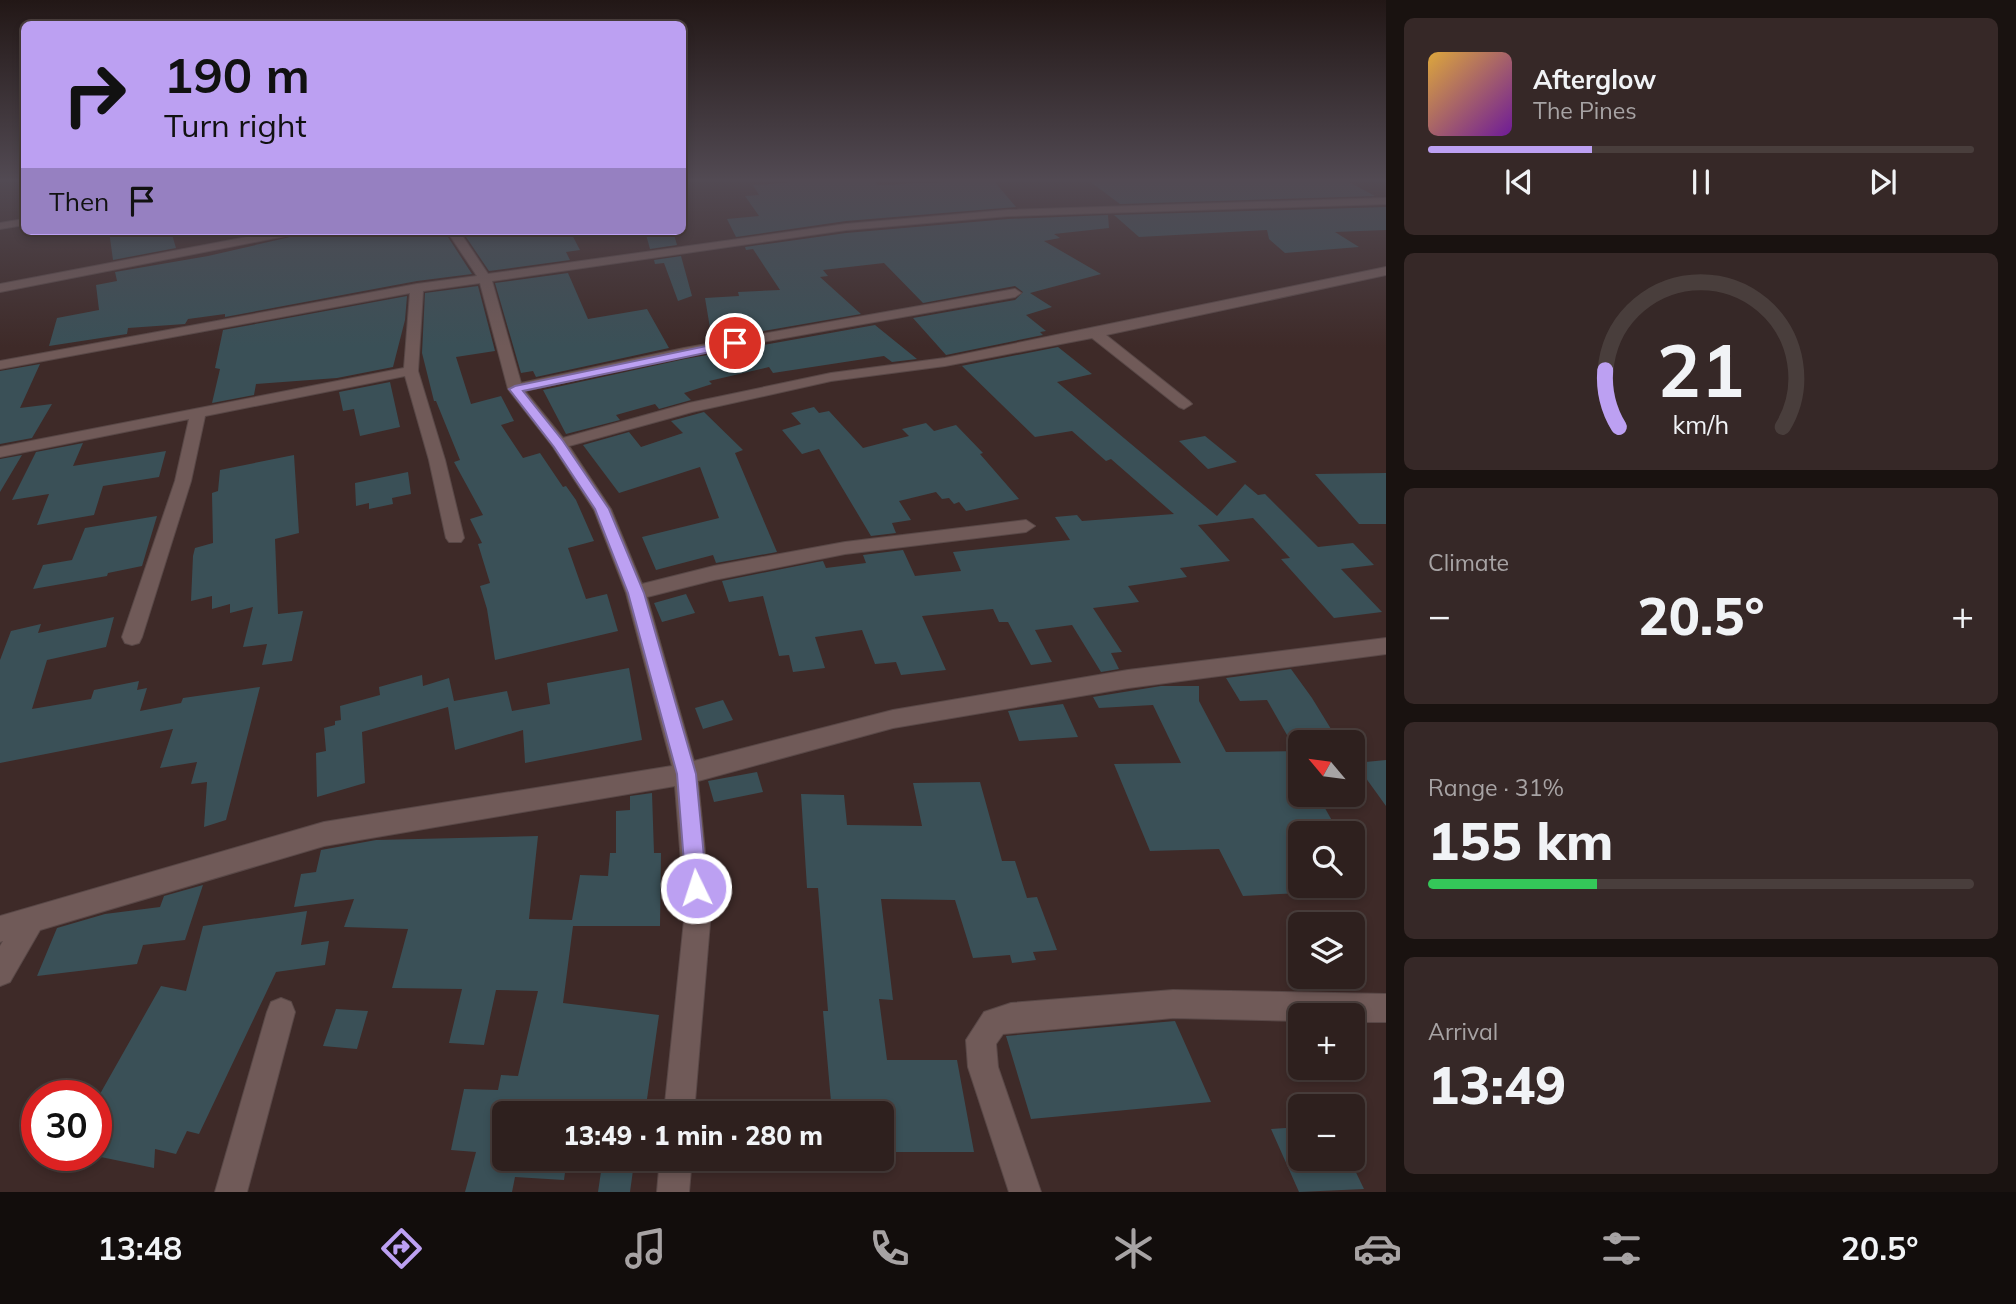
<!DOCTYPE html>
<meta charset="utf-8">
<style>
body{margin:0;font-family:Mulish,sans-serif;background:#362827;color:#f1f3f6;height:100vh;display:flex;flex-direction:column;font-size:26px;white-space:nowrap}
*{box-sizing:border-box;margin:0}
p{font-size:23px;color:#a7a3a4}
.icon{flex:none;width:38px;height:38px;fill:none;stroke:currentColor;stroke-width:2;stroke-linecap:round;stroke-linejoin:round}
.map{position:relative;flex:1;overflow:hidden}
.side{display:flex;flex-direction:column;gap:18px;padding:18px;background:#191210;width:630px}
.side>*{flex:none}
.hud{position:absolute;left:21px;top:21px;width:665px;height:214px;border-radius:10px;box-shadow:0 4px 10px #0003,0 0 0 2px #493e3c;background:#bca0f2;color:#111;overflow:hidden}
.needle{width:46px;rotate:299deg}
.buttons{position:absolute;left:1288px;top:730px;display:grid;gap:14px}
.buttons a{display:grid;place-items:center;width:77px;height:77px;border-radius:10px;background:#2e201e;box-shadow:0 4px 10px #0003,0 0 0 2px #493e3c;font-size:35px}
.speed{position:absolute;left:21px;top:1080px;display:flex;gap:14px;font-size:35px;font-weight:700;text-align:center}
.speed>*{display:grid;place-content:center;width:91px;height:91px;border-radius:50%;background:#2e201e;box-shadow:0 4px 10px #0003,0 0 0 2px #493e3c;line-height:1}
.speed .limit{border:10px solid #d22;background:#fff;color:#111}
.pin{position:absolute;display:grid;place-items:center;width:60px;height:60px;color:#fff;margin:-30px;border:4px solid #fff;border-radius:50%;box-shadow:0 2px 7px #0007}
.me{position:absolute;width:77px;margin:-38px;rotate:356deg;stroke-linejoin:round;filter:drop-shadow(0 0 5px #0008)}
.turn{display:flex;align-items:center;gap:24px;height:147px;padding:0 28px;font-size:32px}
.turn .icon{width:91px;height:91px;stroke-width:2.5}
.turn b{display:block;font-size:49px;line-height:60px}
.then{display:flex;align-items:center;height:66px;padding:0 28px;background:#0003;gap:14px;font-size:26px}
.big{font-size:52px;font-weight:800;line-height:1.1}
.side .tile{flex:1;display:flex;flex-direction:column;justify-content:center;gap:10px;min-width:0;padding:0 24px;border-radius:10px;background:#362827}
.side .dial{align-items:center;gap:0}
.dial svg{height:182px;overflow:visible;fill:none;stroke:#493e3c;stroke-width:7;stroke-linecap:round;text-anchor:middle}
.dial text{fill:#f1f3f6;stroke:none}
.song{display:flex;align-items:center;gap:21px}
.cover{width:84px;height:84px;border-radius:10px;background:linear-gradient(135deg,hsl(40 70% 55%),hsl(280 70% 35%))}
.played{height:7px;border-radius:4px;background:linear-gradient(90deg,#bca0f2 30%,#493e3c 30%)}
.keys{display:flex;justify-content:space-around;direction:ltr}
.heat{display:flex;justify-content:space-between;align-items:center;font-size:38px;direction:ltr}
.charge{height:10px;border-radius:5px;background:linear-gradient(90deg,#34c759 31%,#493e3c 0)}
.trip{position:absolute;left:492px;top:1101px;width:402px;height:70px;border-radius:10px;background:#2e201e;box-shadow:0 4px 10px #0003,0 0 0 2px #493e3c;font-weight:800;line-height:70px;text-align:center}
.menu{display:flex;height:112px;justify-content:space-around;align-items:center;background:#120d0c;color:#a7a3a4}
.menu .icon{width:49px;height:49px}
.menu .current{color:#bca0f2}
.menu b{font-size:32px;color:#f1f3f6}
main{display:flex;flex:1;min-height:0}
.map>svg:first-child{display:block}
.building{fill:#3a5057}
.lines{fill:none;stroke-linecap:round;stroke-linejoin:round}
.minor-casing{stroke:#594847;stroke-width:2}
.minor{fill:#705a58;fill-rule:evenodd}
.route{fill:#bca0f2;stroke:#7a689d;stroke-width:2}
</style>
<main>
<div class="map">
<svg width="1386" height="1192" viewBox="0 0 1386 1192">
<rect width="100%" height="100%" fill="#3e2a28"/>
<path class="building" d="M785,180H874L878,185L993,180L1016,207L846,221L736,237L727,219L759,216L745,196L759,195L753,185L787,183Z
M1088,180H1345L1375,196L1120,204Z
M1386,207V230L1335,232L1359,247L1285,253L1269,239L1267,230L1139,237L1114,215Z
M1108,215L1109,228L1054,234L1060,238L1044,241L1101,274L1030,293L1052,307L1026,315L1046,331L1040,332L1043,335L946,355L913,318L1015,300L1023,292L1015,286L923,303L884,263L823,270L828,276L820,277L861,314L712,340L705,298L739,296L738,292L780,290L753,249L746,250L745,247L846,233L1008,219Z
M109,231H171L176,248L113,260Z
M332,231H444L472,274L417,281L225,317V314L188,319L185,324L128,328L127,334L49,346L57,318L99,310L96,285L117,281L115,272L208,256L303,234L306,237Z
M462,231H570L580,250L566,252L570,260L489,271Z
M645,231H673L677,245L650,249Z
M681,256L692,296L678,301L664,263L655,264L654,260Z
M568,273L588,319L647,309L669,348L536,377L533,371L521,373L495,283Z
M478,286L495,351L456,357L471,404L501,396L514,421L501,425L523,458L540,453L563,487L566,486L576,500L594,541L568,548L586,599L607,594L618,631L495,660L487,609L480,586L490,583L478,544L482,543L470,519L483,515L454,462L460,460L436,401H434L422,353L425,293Z
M407,296L405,320L393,367L337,378L256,384L254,395L212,403L220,369L215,368L223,330Z
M875,325L917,359L892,362L884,356L773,373L769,367L709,381L712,384L684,393L691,400L659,409L655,404L616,415L620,420L566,434L543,390L685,359Z
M1058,347L1092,374L1057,382L1217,516L1245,484L1258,495L1265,494L1318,547L1353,543L1374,565L1341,569L1382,612L1334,618L1281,559L1290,558L1253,518L1198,525L1230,561L1180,568L1187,577L1128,586L1139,602L1093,608L1122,652L1111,653L1119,669L1101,672L1072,625L1035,630L1052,662L1031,665L1008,622H999L993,609L922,616L946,670L901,675L896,662L875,664L862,630L815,637L825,668L793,672L789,655L779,656L763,596L729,602L722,581L817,562L823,561L826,568L866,563L863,555L903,550L915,576L961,571L953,552L1070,540L1055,517L1077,515L1082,521L1174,514L1111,459L1106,461L1072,431L1035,437L962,366L956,367Z
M40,364L20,408L52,404L32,438L0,444V371Z
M390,382L400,427L360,436L354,409L343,411L339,392Z
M814,407L819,413L829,411L863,448L909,436L902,429L926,423L934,431L956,425L983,453L980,454L1019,499L966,511L959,502L954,504L949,498L942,499L936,492L899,501L911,520L892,523L896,533L871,536L819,449L802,454L782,430L801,424L791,413Z
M704,412L743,450L735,453L777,552L716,563L713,555L656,570L642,537L719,518L700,467L619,493L583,445L629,432L641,447L683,433L671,421Z
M1205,436L1237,462L1208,469L1179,441Z
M83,443L73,466L166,451L159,477L103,486L94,515L37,525L49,494L12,500L36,452Z
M22,455L0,492V459Z
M294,455L299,533L275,539L278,614L303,611L292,661L262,665L267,644L243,647L253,607L230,613V604L212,609V596L191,601L193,556L195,548L213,543L212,493L218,491L220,470Z
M408,472L411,494L392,498L393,504L369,509V503L356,506L355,483Z
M1386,473V524H1359L1315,474Z
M157,516L142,566L108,573L107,576L33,589L43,565L72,560L85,528Z
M686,594L695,613L662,622L654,603Z
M114,617L106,647L47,660L32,709L91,699L94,690L139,681L137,690L147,688L140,711L181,703L183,698L260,687L226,820L204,827L207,782L191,784L197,762L160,768L173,729L0,763V660L11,631L41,624L38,633Z
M629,668L642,740L525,763L523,730L455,750L448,707L362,732L365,783L317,797L316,753L326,751L324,728L335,725V721L341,720L340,706L380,695L379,687L422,675L423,686L449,678L454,701L507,691L512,711L550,704L547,683Z
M1291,669L1312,698L1339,742H1291L1267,700L1240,701L1226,678Z
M1161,686H1199V701L1226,752L1300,751V794H1317L1339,833H1300V893L1243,896L1219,849L1150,851L1114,764L1181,763L1153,705L1099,708L1093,697Z
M723,700L733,720L703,729L695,708Z
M1063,704L1078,737L1019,741L1008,711Z
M1386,760V806L1355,763Z
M757,772L763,792L714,802L708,781Z
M980,782L1002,861H1015L1027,898L1037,897L1057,950L1033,952L1036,960L1012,963L1010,955L973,958L955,900L881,899L893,1000L879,999L887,1060H957L974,1152H882V1113H832L823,1011H828L818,888H807L801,794L844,795L847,825L922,826L913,783Z
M652,793L654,853H661L660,926H573L563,1003L659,1015L645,1113L574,1104L573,1113H504V1158H567L564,1180L515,1177L512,1192H465L476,1152L451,1150L464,1089L498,1090L501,1075L518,1076L538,991L496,990L484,1045L449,1043L462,989L392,988L408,929L344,927L354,899L294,907L301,874L316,872L321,850L376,840L538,836L529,919L572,920L580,875L608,876L610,853H616V811L630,810V796Z
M203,885L185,940L143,945L137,964L37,976L57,928L105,914L160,907L164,896Z
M307,911L301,945L329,941L325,965L276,972L199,1134L187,1131L176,1154L155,1149L154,1168L96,1156V1135L106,1117L96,1115V1101L161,986L186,991L203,926Z
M336,1009L368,1011L357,1049L323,1046Z
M1175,1021L1211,1102L1031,1119L1006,1036Z
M1300,1127V1158H1349L1364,1189L1299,1192L1271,1129Z
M603,1158L634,1163L630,1192H598Z"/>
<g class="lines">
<g class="minor-casing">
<path id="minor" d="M1386,198V204L1008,216L846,230L492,281L521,383L684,348L1015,289L1021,293L1015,297L684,356L525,391L563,438L689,403L831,373L945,358L1386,267V275L1106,335L1189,401L1192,404L1184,409L1179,407L1092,338L945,366L831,381L692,412L569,446L611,509L642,584L714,566L845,542L1026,520L1035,526L1026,532L845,554L714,580L647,597L694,761L893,710L1128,670L1386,638V654L1128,688L893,728L698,781L711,911L694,1113H664L685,911L675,786L324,846L40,930L10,982L0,986V946L3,941L0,942V916L324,822L672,766L626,593L594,510L553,447L508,389L480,283L423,291L418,371L445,460L464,538L461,542H449L446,538L429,460L405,376L205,416L191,481L142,637L139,643L132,645L125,643L122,637L175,481L189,419L0,457V447L404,368L410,293L0,369V361L417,284L477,276L447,231H459L488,274L846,224L1008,210Z
M24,219V225L0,229V223Z
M278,231H302L296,234L0,292V284Z
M1173,990L1386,994V1022H1353V1015H1300V1021L1173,1018L1003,1034L996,1044L998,1067L1041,1192H1009L968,1067L966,1040L984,1012L1011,1003Z
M281,998L291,1002L295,1012L247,1192H215L267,1012L271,1002Z
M660,1158H692L689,1192H657Z"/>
</g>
<use href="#minor" class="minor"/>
</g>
<linearGradient id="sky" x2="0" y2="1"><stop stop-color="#221716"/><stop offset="0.52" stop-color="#524a53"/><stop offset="1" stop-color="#524a53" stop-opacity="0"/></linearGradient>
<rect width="1386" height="347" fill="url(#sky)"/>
<path class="route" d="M735,340L739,341V346L523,391L563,441L609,509L644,593L696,774L707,888L704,896L696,899L689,896L686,888L677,774L628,593L595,509L554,447L509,389L515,386Z"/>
</svg>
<div class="buttons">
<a><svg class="needle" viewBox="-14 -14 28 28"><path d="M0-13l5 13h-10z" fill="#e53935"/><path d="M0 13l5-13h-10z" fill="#a7a3a4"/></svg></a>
<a><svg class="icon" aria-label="search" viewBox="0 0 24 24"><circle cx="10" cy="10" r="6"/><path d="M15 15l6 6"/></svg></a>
<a><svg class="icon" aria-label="layers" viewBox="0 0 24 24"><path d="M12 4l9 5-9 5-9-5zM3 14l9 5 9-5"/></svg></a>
<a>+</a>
<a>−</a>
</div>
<div class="speed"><div class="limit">30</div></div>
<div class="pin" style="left:735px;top:343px;background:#d93025"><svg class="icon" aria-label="arrive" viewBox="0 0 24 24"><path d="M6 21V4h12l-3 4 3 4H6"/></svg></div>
<svg class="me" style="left:696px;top:888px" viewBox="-20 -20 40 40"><circle r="17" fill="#bca0f2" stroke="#fff" stroke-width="3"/><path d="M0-11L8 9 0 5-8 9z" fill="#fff"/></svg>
<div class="trip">13:49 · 1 min · 280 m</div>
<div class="hud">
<div class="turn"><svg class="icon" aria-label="right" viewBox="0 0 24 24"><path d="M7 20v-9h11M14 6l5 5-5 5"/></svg><div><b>190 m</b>Turn right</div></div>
<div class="then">Then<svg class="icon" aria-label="arrive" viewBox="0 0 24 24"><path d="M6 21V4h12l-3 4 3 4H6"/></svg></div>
</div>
</div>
<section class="side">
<div class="tile">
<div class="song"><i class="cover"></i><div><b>Afterglow</b><p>The Pines</p></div></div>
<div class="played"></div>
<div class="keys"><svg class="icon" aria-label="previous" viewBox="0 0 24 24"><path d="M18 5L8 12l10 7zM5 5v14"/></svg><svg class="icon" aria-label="pause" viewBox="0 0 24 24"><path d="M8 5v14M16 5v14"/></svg><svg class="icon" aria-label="next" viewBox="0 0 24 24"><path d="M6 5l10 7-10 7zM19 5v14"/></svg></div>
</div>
<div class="tile dial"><svg viewBox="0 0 100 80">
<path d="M14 69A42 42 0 1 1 86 69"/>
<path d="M14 69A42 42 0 0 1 8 44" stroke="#bca0f2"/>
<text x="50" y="56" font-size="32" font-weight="700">21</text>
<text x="50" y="72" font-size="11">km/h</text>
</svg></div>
<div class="tile"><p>Climate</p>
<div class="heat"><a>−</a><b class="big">20.5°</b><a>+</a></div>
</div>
<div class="tile"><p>Range · 31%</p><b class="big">155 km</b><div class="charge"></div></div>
<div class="tile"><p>Arrival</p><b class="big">13:49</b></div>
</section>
</main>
<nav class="menu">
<b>13:48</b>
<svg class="icon current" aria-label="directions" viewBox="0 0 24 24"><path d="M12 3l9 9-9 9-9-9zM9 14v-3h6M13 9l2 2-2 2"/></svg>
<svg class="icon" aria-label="music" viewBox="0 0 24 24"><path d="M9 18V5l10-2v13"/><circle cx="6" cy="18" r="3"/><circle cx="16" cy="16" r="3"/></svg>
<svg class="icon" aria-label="phone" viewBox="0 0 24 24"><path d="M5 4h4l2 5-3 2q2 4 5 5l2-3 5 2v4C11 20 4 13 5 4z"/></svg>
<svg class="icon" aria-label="climate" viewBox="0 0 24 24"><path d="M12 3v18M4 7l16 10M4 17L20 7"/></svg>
<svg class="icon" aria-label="car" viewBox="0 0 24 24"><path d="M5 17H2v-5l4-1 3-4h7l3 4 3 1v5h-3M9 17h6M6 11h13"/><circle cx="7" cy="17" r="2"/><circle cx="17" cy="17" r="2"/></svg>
<svg class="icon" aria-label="filters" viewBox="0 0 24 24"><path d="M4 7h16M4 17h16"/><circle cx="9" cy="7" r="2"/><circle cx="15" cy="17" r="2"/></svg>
<b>20.5°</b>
</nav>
